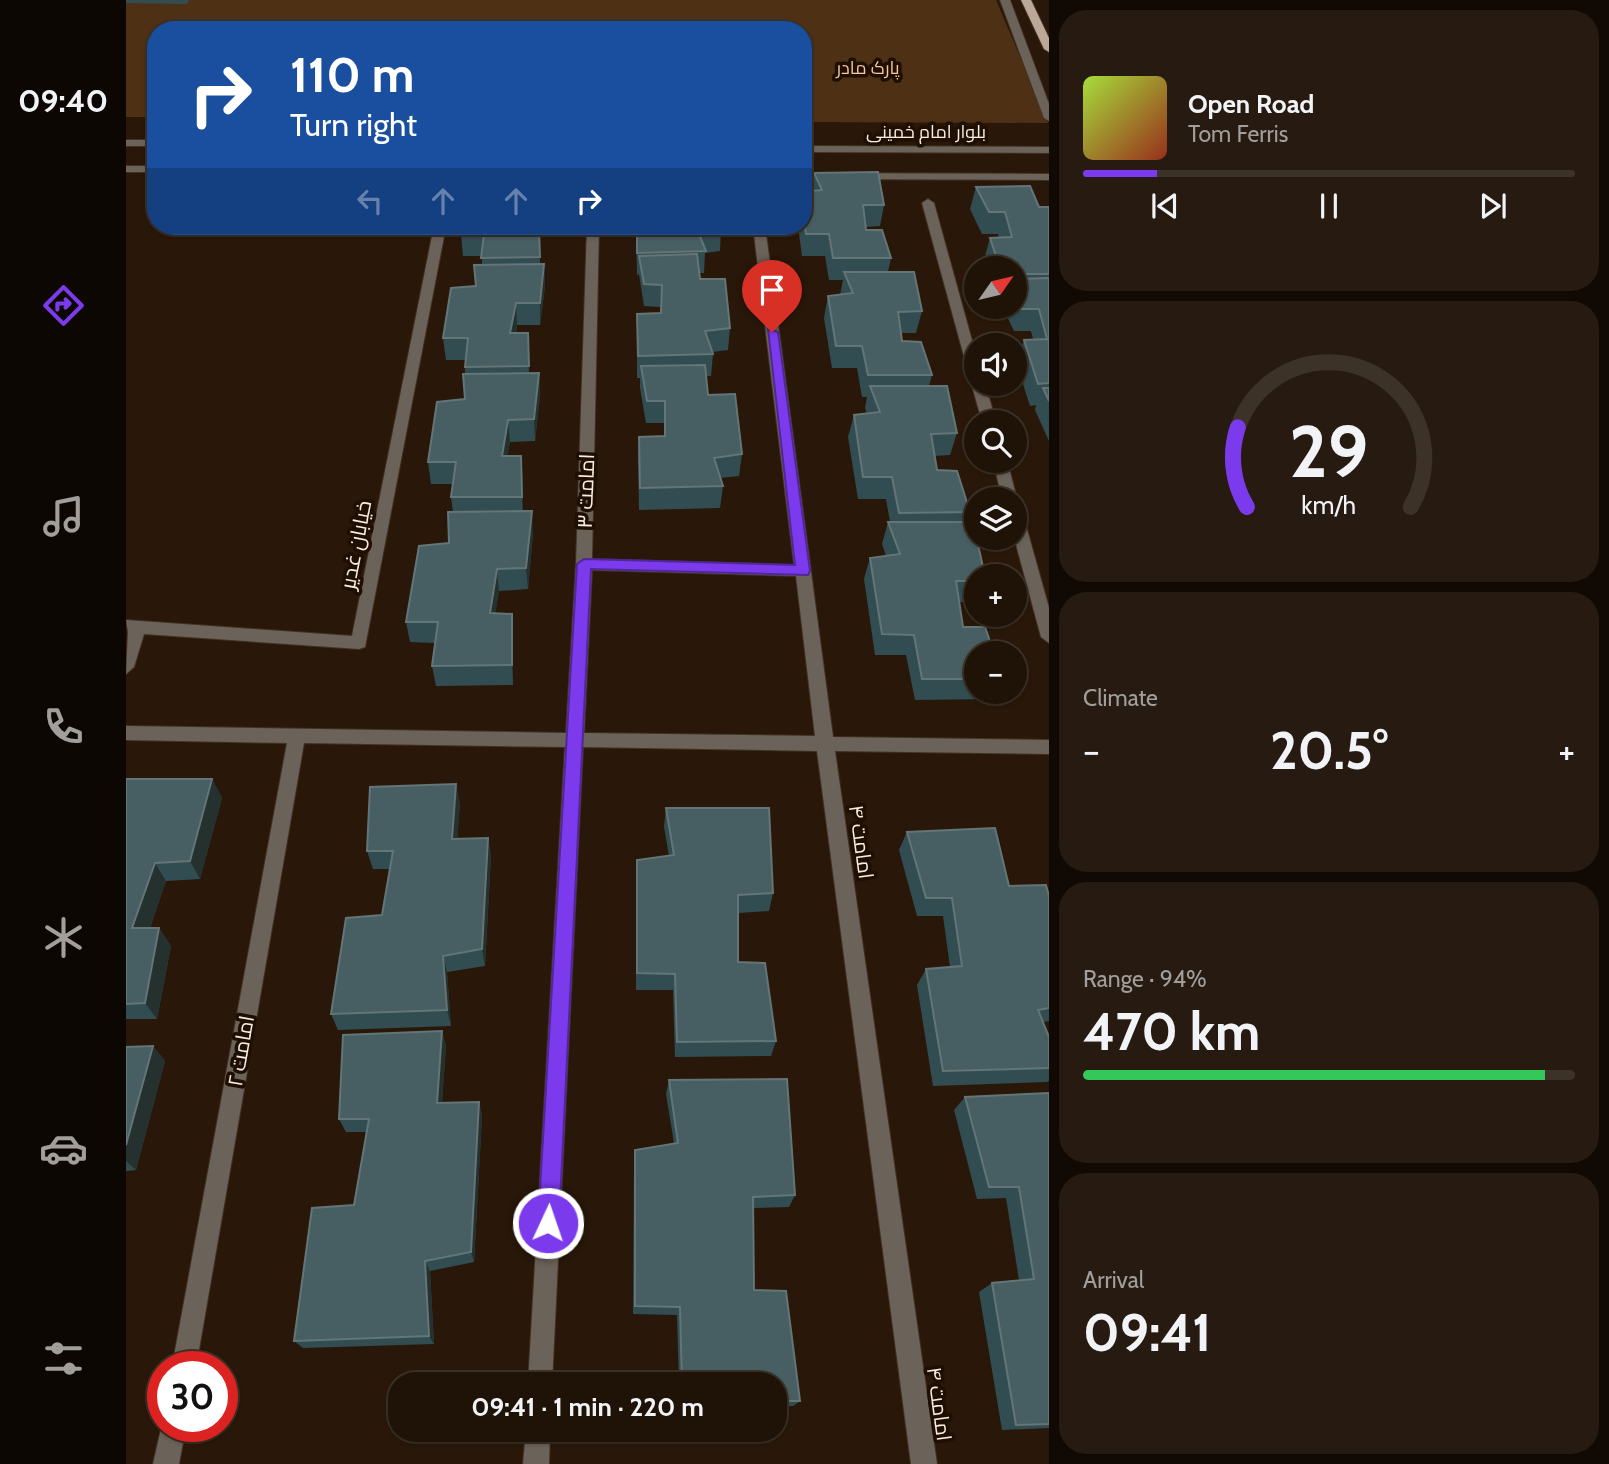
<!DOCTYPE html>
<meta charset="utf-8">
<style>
body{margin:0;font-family:Cabin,Cairo,sans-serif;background:#271b11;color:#f1f3f6;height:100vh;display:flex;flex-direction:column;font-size:26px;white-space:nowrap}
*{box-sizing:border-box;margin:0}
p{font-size:23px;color:#a19e9b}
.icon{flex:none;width:38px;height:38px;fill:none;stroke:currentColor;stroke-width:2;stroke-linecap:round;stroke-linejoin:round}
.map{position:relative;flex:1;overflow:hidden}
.details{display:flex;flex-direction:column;gap:10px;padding:10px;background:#110a04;width:560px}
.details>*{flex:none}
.banner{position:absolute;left:21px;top:21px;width:665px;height:214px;border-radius:28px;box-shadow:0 2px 5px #0004,0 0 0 2px #3c3228;background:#1a4fa0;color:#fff;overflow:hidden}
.needle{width:46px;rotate:56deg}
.controls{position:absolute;left:838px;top:256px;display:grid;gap:14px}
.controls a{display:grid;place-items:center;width:63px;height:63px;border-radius:50%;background:#1f1207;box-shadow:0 2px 5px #0004,0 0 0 2px #3c3228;font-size:35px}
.speed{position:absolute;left:21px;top:1351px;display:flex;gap:14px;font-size:35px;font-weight:700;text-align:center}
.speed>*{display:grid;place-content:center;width:91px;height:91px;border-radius:50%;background:#1f1207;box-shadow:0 2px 5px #0004,0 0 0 2px #3c3228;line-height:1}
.speed .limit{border:10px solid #d22;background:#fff;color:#111}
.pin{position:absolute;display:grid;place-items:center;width:60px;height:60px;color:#fff;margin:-72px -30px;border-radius:50% 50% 50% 0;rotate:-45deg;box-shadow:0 0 7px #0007}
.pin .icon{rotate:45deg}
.me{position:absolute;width:77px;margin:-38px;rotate:3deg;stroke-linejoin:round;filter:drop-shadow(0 0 5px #0008)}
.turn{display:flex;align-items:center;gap:24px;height:147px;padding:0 28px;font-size:32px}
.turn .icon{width:91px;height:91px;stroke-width:2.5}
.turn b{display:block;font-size:49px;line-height:60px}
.lanes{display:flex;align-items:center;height:66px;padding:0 28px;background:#0003;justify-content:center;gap:35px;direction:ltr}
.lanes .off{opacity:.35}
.big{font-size:52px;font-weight:700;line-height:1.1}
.details .tile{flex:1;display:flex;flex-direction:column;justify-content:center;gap:10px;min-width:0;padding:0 24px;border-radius:28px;background:#271b11}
.details .dial{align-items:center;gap:0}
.dial svg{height:182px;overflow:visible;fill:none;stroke:#3c3228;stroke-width:7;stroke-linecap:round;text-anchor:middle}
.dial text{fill:#f1f3f6;stroke:none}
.song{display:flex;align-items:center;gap:21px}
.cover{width:84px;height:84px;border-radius:10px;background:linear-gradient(135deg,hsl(80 70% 55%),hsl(10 70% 35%))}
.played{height:7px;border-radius:4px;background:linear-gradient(90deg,#7c3aed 15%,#3c3228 15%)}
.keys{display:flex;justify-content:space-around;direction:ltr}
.heat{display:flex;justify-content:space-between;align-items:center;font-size:38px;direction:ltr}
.charge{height:10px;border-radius:5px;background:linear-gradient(90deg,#34c759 94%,#3c3228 0)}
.trip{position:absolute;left:262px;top:1372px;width:399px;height:70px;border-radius:28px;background:#1f1207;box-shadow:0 2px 5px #0004,0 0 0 2px #3c3228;font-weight:700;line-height:70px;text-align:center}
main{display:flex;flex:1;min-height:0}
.tabs{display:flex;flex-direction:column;width:126px;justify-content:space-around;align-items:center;background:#0c0703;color:#a19e9b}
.tabs .icon{width:49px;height:49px}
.tabs .current{color:#7c3aed}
.tabs b{font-size:32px;color:#f1f3f6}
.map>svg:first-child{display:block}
.green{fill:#4e3115}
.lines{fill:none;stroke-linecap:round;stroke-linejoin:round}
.minor-casing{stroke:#423223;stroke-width:2}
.major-casing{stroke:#423223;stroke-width:2}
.minor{fill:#6b625a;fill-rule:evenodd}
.major{fill:#bba898;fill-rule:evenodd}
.wall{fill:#324d52}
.shaded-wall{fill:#25312e}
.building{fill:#475e62;stroke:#637576;stroke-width:2}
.route{fill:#7c3aed;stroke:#51269a;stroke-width:2}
.labels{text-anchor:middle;stroke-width:7;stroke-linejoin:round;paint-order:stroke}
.far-park-label{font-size:18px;fill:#f7c69c;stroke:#1f0f02}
.far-street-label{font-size:18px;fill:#f8ede3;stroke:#1f0f02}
.street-label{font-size:21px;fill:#f8ede3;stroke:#1f0f02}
</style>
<main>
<nav class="tabs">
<b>09:40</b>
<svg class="icon current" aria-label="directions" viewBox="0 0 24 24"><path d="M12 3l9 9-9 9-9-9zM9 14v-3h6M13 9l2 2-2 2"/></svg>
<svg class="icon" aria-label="music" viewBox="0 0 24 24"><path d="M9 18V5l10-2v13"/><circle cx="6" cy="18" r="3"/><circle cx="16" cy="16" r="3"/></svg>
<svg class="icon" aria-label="phone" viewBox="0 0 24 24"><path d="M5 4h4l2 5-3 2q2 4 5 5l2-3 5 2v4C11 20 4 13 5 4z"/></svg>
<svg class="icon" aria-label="climate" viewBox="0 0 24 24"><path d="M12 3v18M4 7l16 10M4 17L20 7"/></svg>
<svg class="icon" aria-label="car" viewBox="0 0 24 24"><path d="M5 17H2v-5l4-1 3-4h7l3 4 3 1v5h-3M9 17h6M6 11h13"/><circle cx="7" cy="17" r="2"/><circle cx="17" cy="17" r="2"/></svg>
<svg class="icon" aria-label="filters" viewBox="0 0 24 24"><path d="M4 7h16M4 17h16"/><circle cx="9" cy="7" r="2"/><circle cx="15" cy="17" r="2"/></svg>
</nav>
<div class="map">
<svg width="923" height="1464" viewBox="0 0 923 1464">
<rect width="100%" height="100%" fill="#291809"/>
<path class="green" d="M0,0H870L922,123L677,122V30H30V117H0Z"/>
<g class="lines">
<g class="minor-casing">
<path id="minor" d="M874,0H884L923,104V121L918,118Z
M0,140H30V146H0Z
M677,146L923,147V153L677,152Z
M0,166H30V172H0Z
M677,173L923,174V180L677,179Z
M802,199L808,203L850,355V383H859L870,422H856L796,203Z
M308,226H320L239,647L233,649L18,634L8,667L0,674L2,632L0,620L226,636Z
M461,226H473L466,559L668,565L627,226H639L707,737L923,740V754L709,751L811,1464H785L691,751L457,747L426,1384H402L439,747L178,743L70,1367H46L161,743L0,740V726L440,733L450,564ZM466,570L670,576L689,736L458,733Z
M867,460H881L891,499L889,503V499H876Z
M889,510L897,515L923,608V643L915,637L888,537Z
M37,1420V1426H60L53,1464H27Z
M400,1430H424L423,1464H397Z"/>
</g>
<g class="major-casing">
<path id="major" d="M895,0H905L923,38V52L918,49Z"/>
</g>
<use href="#minor" class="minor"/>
<use href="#major" class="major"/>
</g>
<path class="wall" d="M0,0H63L61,4L0,3Z
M688,173L758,205L754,226L739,227L740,230L765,258L762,272L796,311L790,333H775L776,341L806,375L803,386L831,433L824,455L808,456L811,470L844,512L841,522L850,576V602H833L837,627L850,653V691H870L867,699L789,700L780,655H749L738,579L744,558L760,556L756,544L762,522H764L760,499H732L722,437L728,415L741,414L739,408L741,397H736L731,368H706L698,318L702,296L714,295L717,280H703L699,256H676L672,226H677V192L685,191Z
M850,187L913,207H923V441L909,410L910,405L904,406L890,362L898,340L907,339L905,331H888L876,306H889V268H860L858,260L864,238H873L872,234H856L844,209Z
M336,226H424L402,227V230H413L414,264H418L419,286L414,325H391L390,333H402L403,373H413L414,395L409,441L384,442L381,456H395L397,511L407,533L402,589L373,591L369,614L387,635V685L310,686L306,666L309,643L284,642L280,622L323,543L327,512L325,497L327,484H305L302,462L339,399V360H320L317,338L350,286L356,265V256H337L335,234Z
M510,226H595L594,251L579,253L578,273H574V279L604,328L602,350L586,352L587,354L585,376H580L582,395L616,454L613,476L594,478L597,486L594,508L513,510L512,459L513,437L538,436V423H520L514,388V378H511V314L534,313V307L518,306L513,274L511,275Z
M0,779H86L96,798L74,879L40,881L24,928H33L45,946L31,1019H0Z
M334,803L331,839L362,838L365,856L359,966L321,972L325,1026L212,1030L205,1014L256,915L264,869H247L241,851Z
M540,808L647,893L643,911L612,913V962L650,1041L645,1056L549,1057L547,990H510V878L511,860L543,856L538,827Z
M781,832L883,886L923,896V1021L917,1022L923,1037V1081L921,1082L807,1086L791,985L800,969L824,967L817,916H791L773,850Z
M316,1031L320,1046L316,1102H353L356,1116L348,1262L304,1271L308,1344L177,1348L168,1341L228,1205L240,1132H220L213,1119Z
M27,1046L39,1061L10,1170L0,1171V1047Z
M543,1080L669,1195L663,1207L627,1208L628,1290L674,1401L667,1406L649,1407V1384H553L551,1315L507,1314L508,1162L509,1150L548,1143L540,1094Z
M923,1093V1428L876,1430L853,1292L866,1283L893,1280L880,1198L851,1199L828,1110L839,1097Z"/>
<path class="shaded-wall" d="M418,264L419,286L414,325V303Z
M390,303L391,325L386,355L384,333Z
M413,373L414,395L409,441L408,419Z
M382,420L384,442L378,478L376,456Z
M395,456L397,478V518L396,497Z
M406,511L407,533L402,589L400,568Z
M371,569L373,591L366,634L364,613Z
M386,614L387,635V685L386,665Z
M86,779L96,798L74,879L64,861Z
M330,784L334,803L330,857L326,839Z
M362,838L365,856L359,966L356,949Z
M29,863L40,881L18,945L6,928Z
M33,928L45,946L31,1019L19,1003Z
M317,956L321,972L325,1026L321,1010Z
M316,1031L320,1046L315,1116L311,1103Z
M27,1046L39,1061L10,1170L0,1161V1145Z
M353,1102L356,1116L348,1262L345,1252Z
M299,1261L304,1271L308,1344L303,1336Z"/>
<path class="building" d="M752,172L758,205H737L740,230H756L765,258H707L703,234H680L677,217V192L696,190L688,173Z
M904,186L913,207H923V274H889V268H874L864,238L886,237L879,212H863L850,187Z
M336,226H398L397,230H413L414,257L355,258L358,234H335Z
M511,226H595L596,229L572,232L580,251L511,253Z
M571,254L574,279H599L604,328L579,331L587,354L512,356L511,314L535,313L536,285L518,284L513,256Z
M418,264L414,303H390L384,333H402L403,366L339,367L342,338H317L325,288L350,286L348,265Z
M718,272H788L796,311L772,312L776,341L795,342L806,375H742L736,346H710L702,296L727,293Z
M923,278V383L912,384L898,340L921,339L913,309H895L889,296V279Z
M579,365L582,395L609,394L616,454L588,458L597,486L514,488L513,437L539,436V401H521L515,366Z
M413,373L408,419L382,420L376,456H395L396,497H325L330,462H302L311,402L339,399L337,374Z
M744,386H821L831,433L805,434L811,470L831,471L844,512L773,513L766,477H737L728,415L754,412Z
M917,388H923V401Z
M406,511L400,568L371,569L364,613L386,614V665L306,666L312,622H280L293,546L323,543L322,512Z
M762,522H847L859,576H850V581H830L837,627H859L868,653H850V679H796L788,635L756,634L744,558L774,554Z
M0,779H86L64,861L29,863L6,928H33L19,1003L0,1004Z
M330,784L326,839L362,838L356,949L317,956L321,1010L205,1014L220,918L256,915L267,851H241L244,787Z
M540,808H643L647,893L612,895V962L639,963L650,1041L551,1042L549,974L511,973V860L548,855Z
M869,828L883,886L920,885L923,896V1008L912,1010L923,1037V1068L817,1071L800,969L836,966L826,898H800L781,832Z
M316,1031L311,1103L353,1102L345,1252L299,1261L303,1336L168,1341L186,1208L228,1205L243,1119H213L217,1035Z
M27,1046L0,1145V1047Z
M661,1079L669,1195L627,1197L628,1290L660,1291L674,1401H649V1384H556L554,1307L509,1306V1150L552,1143L543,1080Z
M923,1093V1424L890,1425L866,1283L908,1279L893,1187H863L839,1097Z"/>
<path class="route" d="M642,329L652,332L684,571L682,575L465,569L433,1223L430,1230L422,1233L415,1230L412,1223L451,564L458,559L669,565Z"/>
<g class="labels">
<g class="far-park-label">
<text x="742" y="74">پارک مادر</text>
</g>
<g class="far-street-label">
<text x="800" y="138">بلوار امام خمینی</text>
</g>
<g class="street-label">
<text transform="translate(460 491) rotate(-88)" y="7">امامت ۳</text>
<text transform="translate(230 545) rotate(-79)" y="7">خیابان غدیر</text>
<text transform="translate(735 842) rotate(82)" y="7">امامت ۴</text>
<text transform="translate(115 1051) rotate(-80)" y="7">امامت ۲</text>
<text transform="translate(813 1404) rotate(82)" y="7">امامت ۴</text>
</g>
</g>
</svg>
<div class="controls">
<a><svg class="needle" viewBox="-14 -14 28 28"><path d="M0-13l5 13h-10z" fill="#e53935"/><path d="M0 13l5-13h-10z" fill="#a19e9b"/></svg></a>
<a><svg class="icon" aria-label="sound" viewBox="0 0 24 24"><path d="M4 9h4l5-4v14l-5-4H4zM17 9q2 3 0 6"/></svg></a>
<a><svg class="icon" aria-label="search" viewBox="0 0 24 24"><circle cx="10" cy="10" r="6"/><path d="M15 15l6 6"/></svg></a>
<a><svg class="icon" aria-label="layers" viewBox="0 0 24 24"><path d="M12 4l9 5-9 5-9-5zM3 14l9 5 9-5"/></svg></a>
<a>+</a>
<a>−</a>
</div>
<div class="speed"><div class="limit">30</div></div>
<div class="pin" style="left:646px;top:332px;background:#d93025"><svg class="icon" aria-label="arrive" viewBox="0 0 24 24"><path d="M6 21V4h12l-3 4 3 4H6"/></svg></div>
<svg class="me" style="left:422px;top:1223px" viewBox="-20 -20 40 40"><circle r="17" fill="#7c3aed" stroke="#fff" stroke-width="3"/><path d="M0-11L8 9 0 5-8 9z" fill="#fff"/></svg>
<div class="trip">09:41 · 1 min · 220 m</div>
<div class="banner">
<div class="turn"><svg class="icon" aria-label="right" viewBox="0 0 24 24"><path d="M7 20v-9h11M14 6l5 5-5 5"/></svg><div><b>110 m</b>Turn right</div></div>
<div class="lanes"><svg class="icon off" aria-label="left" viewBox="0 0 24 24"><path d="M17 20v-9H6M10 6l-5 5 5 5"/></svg><svg class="icon off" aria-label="ahead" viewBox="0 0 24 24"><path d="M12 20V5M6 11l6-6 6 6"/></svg><svg class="icon off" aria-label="ahead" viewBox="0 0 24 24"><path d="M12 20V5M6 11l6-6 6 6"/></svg><svg class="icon" aria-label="right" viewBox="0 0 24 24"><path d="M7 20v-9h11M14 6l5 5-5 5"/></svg></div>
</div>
</div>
<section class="details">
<div class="tile">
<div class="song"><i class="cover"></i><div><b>Open Road</b><p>Tom Ferris</p></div></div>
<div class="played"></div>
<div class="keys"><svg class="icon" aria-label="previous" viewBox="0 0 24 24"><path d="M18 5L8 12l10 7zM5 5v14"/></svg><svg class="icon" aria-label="pause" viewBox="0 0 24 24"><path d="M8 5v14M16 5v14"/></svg><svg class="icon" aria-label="next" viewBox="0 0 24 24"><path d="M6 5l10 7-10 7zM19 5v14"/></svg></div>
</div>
<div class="tile dial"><svg viewBox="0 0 100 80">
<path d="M14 69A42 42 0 1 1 86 69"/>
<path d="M14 69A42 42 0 0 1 10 34" stroke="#7c3aed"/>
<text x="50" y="56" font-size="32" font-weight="700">29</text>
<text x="50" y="72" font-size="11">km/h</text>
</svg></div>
<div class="tile"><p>Climate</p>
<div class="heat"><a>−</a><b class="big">20.5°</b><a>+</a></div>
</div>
<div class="tile"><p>Range · 94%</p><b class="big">470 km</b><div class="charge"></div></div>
<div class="tile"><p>Arrival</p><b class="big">09:41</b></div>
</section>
</main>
